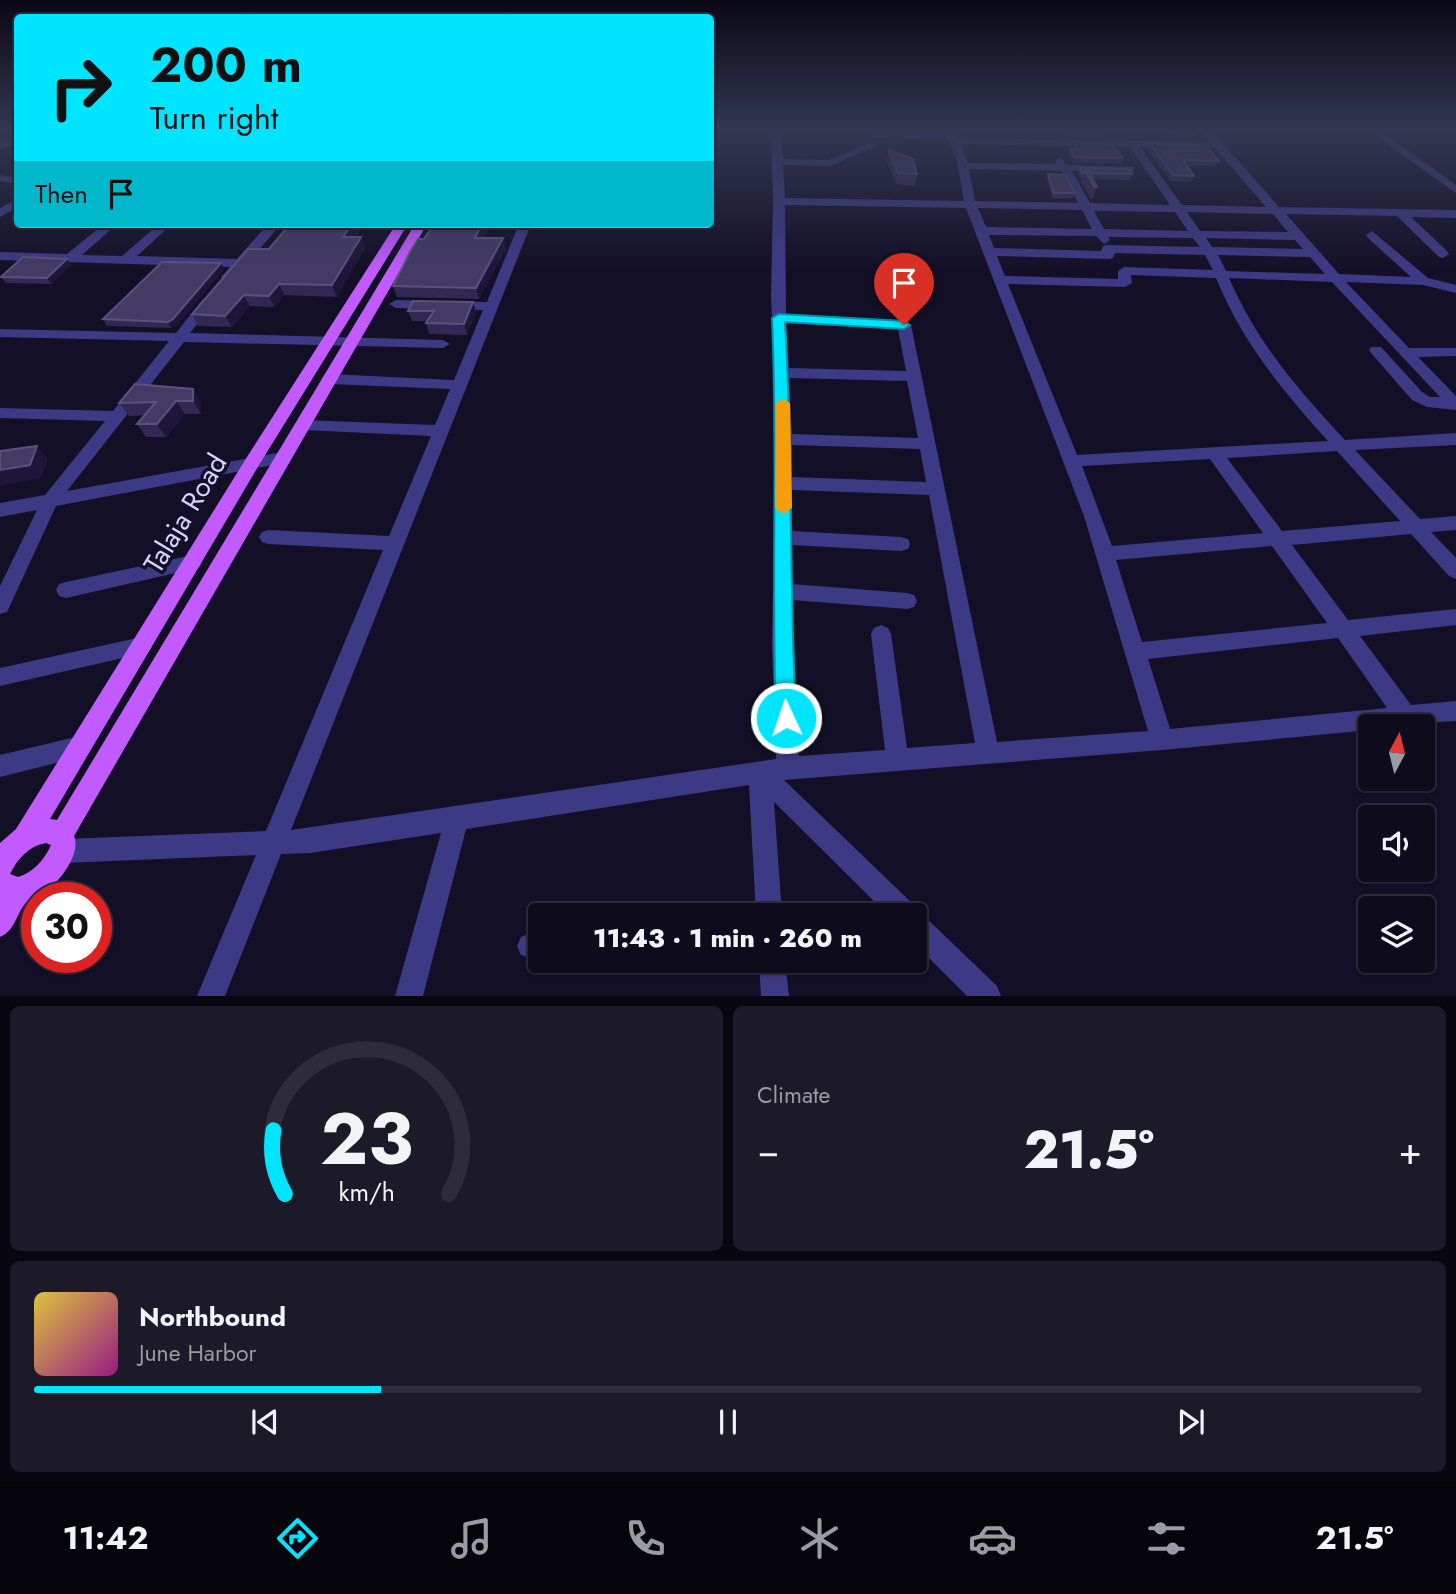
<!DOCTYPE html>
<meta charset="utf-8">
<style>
body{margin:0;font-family:Jost,sans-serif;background:#1c1929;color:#f1f3f6;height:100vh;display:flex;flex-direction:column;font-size:26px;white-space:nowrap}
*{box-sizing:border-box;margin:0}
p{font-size:23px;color:#9b9ba3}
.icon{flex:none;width:38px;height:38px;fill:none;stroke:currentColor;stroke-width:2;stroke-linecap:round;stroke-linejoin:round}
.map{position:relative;height:996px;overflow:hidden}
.side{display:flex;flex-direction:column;gap:10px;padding:10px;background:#08060f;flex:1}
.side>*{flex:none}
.hud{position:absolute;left:14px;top:14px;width:700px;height:214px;border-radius:7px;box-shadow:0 2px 5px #0004,0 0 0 2px #2e2b3b;background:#00e5ff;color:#111;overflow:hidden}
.needle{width:46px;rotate:7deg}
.controls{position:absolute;left:1358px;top:714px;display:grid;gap:14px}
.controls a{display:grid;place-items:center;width:77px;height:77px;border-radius:7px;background:#0e0b1c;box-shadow:0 2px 5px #0004,0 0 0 2px #2e2b3b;font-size:35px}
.speed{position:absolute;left:21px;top:882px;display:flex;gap:14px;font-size:35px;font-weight:700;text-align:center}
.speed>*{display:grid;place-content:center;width:91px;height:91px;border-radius:50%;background:#0e0b1c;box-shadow:0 2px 5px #0004,0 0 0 2px #2e2b3b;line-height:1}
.speed .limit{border:10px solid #d22;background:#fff;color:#111}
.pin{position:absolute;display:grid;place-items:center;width:60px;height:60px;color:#fff;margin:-72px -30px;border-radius:50% 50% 50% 0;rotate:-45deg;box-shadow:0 0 7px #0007}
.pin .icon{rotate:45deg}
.me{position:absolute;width:77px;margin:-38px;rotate:357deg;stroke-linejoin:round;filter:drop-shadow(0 0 5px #0008)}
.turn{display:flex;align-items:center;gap:24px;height:147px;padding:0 21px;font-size:32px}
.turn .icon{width:91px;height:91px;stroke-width:2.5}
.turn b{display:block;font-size:49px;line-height:60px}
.then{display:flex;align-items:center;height:66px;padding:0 21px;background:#0003;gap:14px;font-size:26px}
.big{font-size:52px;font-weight:800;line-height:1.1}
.side .card{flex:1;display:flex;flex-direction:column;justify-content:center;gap:10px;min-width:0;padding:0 24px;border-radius:10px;background:#1c1929}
.side .dial{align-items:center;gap:0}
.dial svg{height:182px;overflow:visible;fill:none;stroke:#2e2b3b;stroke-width:7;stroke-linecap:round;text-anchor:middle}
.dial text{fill:#f1f3f6;stroke:none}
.song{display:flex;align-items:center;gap:21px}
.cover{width:84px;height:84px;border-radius:10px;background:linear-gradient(135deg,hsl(50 70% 55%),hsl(310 70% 35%))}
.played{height:7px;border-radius:4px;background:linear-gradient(90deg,#00e5ff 25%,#2e2b3b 25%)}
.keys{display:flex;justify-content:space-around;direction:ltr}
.heat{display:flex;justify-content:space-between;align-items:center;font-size:38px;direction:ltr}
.side .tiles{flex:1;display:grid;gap:10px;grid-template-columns:1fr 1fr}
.card:last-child{grid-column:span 2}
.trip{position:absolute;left:528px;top:903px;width:399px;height:70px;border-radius:7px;background:#0e0b1c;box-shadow:0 2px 5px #0004,0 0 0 2px #2e2b3b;font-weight:800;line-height:70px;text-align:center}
.menu{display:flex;height:112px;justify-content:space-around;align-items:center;background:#06040b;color:#9b9ba3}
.menu .icon{width:49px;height:49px}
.menu .active{color:#00e5ff}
.menu b{font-size:32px;color:#f1f3f6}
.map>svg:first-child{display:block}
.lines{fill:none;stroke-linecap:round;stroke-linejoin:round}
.minor{fill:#3d3a85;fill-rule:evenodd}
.major{fill:#c25bff;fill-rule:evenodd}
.wall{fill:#312854}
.shaded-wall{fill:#1d163a}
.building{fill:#433a66;stroke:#5a527e;stroke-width:2}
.route{fill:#00e5ff;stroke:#0095a6;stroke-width:2}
.slow{fill:#f59e0b}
.labels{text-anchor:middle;stroke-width:7;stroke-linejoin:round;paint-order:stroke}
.street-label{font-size:28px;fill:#d9d4ff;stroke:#130f26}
</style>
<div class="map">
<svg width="1456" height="996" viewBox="0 0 1456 996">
<rect width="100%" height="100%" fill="#130f26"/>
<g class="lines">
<path class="minor" d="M771,131H781L783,159L829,160L870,143L879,145L830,166L783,165L785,198L964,201L957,161L949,139L874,137V133L878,132L956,131L959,138L1210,142L1201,131H1212L1279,207L1456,210V218L1411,217L1447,251L1449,254L1443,258L1439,257L1397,216L1286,214L1339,274L1411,277L1368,238L1366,235L1372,231L1428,278L1456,285V293L1423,285L1346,282L1409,348H1456V356L1418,357L1456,396V410L1427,407L1412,400L1371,353L1369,350L1371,347H1381L1422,392L1430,397H1440L1332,282L1229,278C1258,344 1297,388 1345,440L1456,433V445L1355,450L1420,519L1456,516V530L1431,532L1456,558V579L1449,576L1411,534L1292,545L1348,620L1456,609V625L1360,636L1411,705L1456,701V721L1370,726V730L1162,750L784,780L915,906L918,913L924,916L997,986L1001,996H967L915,944V915H888L774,802L782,915H756L749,785L466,829L423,996H395L441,833L310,853L281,854L225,996H197L256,855L64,863L55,860L52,851L55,842L64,839L266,831L383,550L268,544L262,542L259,537L262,532L268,530L389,536L431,436L303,430L295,425L303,420L435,425L450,389L329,384L321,379L329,374L454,380L483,310L396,308L389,304L396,300L487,302L519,224H531L291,830L776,759L772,644L776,421L771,295L773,201ZM961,144L1130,147L1170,205L1090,203L1072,171L1130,172L1134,171V167L1068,165L1060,157L1055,160L1057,164L968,163ZM1140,147H1214L1266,207L1182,205ZM969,169L1061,171L1078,203L975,201ZM785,205L966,208L1084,516L1148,731L997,742L911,325L904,321L786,314ZM978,208L1082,210L1092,229L986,227ZM1094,211L1175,212L1188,231L1104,229ZM1187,212L1273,214L1288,232L1200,231ZM989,235L1096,236L1104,244L1110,240L1108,237L1193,238L1200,247L1107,245L1103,246L1101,251L994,248ZM1206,238L1295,240L1303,249L1212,247ZM1115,253L1205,255L1213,270L1124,267L1118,271V279L1005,276L997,256L1109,259L1113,258ZM1218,255L1310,257L1325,274L1226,271ZM1131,275L1216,278C1243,343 1281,389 1328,441L1077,455L1008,284L1125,287L1132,283ZM786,323L898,329L906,371L789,368ZM789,378L907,381L918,438L792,434ZM792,445L920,449L926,482L792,477ZM1337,451L1400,521L1282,531L1227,458ZM1210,459L1263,533L1112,546L1082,466ZM792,490L929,495L975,743L907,748L891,634L888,628L881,625L874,628L871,634L885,750L799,756L792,600L907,609L914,607L917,601L914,595L907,593L792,584V545L901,551L908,549L910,544L908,539L901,537L792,531ZM1272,546L1327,623L1142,642L1116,560ZM1338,638L1387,708L1170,729L1148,659Z
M1369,131H1381L1456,185V193Z
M18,136V143L0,149V142Z
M0,175L18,178V184L0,181Z
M18,199V207L0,217V208Z
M104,224H117L82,255L122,256L159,224H172L137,256L237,259L268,224H281L233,280L228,281L221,277L230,267L0,260V252L67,254Z
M208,298L215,302L190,333L443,340L450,344L443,348L184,342L67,491L283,452L291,458L289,462L56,506L7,612L0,614V586L37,510L0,517V503L45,495L105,421L0,418V408L113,411L169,341L0,337V329L176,333L203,299Z
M193,555L200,557L202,562L200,567L193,569L66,598L59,596L56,590L59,584L66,582Z
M142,637L149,640L152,646L149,652L0,686V668Z
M80,736L88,739L91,747L88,755L0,777V755Z
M530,933L541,934V960L521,955L517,946L521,937Z
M759,961H785L789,996H761Z"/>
<path class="major" d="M396,224H408L259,465L50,819L57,820L415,224H427L74,836C81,853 62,878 49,889C43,893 36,895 30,899C16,910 17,930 0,937V843L16,829L247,457ZM46,843L51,845C45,859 33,873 18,877L10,874C18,858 29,846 46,843Z"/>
</g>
<path class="wall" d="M1062,131H1104L1105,132L1103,138L1066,137Z
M1163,131H1193L1195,134L1192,139H1167Z
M1075,143L1123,158L1121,164L1073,163L1068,154L1070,149H1073Z
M1150,144L1219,161L1216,166H1187L1194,176L1191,182L1171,181L1148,150Z
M889,150L917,174L915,186L896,184L887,161Z
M1080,168L1132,174L1130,180L1093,179L1097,187L1093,198H1090L1081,181L1082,178H1080L1078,174Z
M1048,174L1075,193L1073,198L1053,199L1047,180Z
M286,224H365L355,237L365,248L337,297L284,295L274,307L250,306L232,327L198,326L192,314L269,249L289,225H286Z
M483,238H503L506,249L479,299L397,297L393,286Z
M71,265L51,284L6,283L1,277Z
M224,269L177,325L171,328L107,326L103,319Z
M473,302L476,312L467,335L429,334L426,323L427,321H412L408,311Z
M193,389L201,402V414H185L166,437H146L137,424L145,415L129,416L119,403Z"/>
<path class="shaded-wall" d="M352,224H365L347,248L343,237Z
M482,224H491L478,249L475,238Z
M361,237L365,248L337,297L332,285Z
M503,238L506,249L479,299L476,288Z
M67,259L71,265L51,284L47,278Z
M221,263L224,269L177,325L171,328L168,322Z
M279,284L284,295L274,307L269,296Z
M244,295L250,306L232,327L225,316Z
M473,302L476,312L467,335L464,324Z
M193,389L201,402V414L193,401Z
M176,401L185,414L166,437L157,424Z
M37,446L48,459L41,478L0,486V470Z"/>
<path class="building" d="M1168,131H1193L1195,134L1169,133Z
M1075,143L1112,144L1123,158L1074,157L1070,149H1078Z
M1150,144L1205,145L1219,161L1183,160L1194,176L1173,175Z
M889,150L913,159L917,174L898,173Z
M1080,168L1129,169L1132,174L1090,173L1088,170H1085L1084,173H1082Z
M1085,170H1088L1097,187H1094Z
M1048,174L1065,175L1075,193H1054Z
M290,224H352L343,237H361L332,285L279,284L269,296L244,295L225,316L192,314L248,249H269Z
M434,224H482L475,238H503L476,288L393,286L410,252L418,239H424Z
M23,257L67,259L47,278L1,277Z
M162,262L221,263L173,319L168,322L103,319Z
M413,301L473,302L464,324L426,323L434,311H408Z
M135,384L193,389V401H176L157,424H137L156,402L119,403Z
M37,446L30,465L0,470V451Z"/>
<linearGradient id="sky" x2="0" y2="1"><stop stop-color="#0a0815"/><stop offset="0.48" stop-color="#333752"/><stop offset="1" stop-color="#333752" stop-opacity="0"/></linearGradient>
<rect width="1456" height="271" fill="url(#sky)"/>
<path class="route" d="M779,314L904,321L910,325L904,329L785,322C793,454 789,586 796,718L793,725L786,727L779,725L776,718C771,584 778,451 772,318Z"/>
<path class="slow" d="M783,399L790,403L792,508L783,514L775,508L776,403Z"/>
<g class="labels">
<g class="street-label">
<text transform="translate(185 513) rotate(-59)" y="10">Talaja Road</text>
</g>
</g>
</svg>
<div class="controls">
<a><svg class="needle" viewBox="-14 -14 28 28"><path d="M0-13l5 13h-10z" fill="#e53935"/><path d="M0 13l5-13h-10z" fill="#9b9ba3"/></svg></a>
<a><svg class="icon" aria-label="sound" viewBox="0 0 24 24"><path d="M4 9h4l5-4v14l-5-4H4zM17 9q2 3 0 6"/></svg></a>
<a><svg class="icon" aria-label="layers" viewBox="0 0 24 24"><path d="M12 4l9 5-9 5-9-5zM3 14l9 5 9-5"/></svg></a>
</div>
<div class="speed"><div class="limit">30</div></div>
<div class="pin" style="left:904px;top:325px;background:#d93025"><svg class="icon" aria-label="arrive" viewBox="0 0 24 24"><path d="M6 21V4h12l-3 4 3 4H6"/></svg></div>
<svg class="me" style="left:786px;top:718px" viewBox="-20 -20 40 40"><circle r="17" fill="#00e5ff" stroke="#fff" stroke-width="3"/><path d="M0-11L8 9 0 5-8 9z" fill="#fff"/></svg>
<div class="trip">11:43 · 1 min · 260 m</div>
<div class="hud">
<div class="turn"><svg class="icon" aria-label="right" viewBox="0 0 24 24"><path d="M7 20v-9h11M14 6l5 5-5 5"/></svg><div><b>200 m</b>Turn right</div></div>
<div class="then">Then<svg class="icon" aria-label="arrive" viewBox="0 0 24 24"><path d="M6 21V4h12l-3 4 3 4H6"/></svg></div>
</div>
</div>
<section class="side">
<div class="tiles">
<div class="card dial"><svg viewBox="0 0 100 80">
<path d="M14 69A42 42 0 1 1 86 69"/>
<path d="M14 69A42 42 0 0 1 9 41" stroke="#00e5ff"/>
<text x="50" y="56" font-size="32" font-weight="700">23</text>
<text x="50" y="72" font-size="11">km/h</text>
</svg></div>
<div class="card"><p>Climate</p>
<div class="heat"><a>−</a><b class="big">21.5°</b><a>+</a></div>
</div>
<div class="card">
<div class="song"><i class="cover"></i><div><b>Northbound</b><p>June Harbor</p></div></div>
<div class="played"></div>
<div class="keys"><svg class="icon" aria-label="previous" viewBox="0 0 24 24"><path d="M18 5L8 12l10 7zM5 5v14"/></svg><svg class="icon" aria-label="pause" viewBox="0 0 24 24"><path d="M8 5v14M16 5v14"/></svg><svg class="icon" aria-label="next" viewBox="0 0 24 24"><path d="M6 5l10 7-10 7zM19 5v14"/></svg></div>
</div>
</div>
</section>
<nav class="menu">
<b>11:42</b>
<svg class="icon active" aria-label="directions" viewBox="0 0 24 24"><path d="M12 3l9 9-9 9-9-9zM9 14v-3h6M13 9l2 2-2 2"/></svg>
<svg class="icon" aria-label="music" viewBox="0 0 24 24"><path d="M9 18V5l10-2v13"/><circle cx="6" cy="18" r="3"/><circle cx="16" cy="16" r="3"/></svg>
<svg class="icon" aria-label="phone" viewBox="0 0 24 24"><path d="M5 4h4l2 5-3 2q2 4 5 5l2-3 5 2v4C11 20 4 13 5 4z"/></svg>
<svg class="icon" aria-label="climate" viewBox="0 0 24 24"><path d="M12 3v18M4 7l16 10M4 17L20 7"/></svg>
<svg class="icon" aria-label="car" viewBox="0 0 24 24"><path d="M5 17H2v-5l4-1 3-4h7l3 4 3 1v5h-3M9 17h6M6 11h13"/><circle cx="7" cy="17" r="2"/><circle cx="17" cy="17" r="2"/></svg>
<svg class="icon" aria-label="filters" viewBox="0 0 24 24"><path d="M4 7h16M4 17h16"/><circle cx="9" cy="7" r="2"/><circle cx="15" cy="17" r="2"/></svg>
<b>21.5°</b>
</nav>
